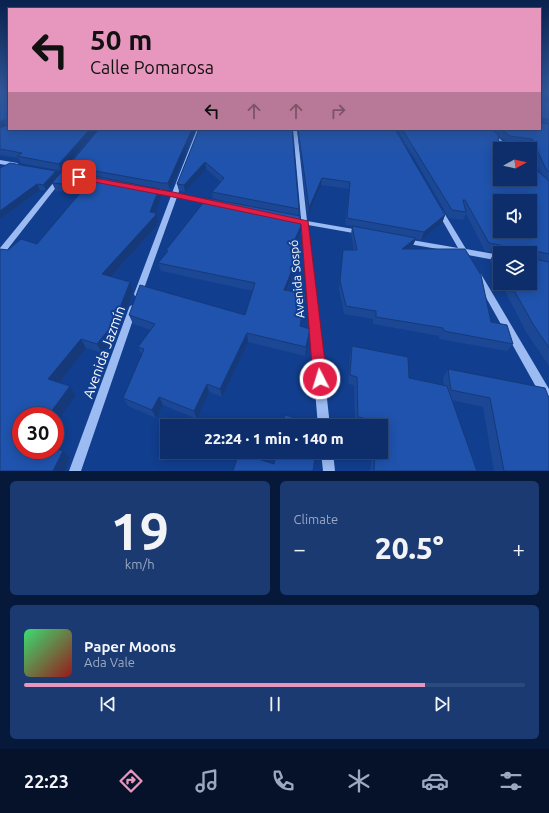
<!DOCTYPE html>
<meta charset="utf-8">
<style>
body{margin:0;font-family:Ubuntu,sans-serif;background:#1b3a72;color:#f1f3f6;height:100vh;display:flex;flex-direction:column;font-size:15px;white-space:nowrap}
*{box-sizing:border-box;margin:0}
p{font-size:13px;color:#9aa8c1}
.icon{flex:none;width:22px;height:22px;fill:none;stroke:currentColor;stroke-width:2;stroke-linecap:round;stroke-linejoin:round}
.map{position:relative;height:471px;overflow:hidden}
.details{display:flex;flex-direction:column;gap:10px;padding:10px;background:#07193a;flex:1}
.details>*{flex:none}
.top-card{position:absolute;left:8px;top:8px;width:533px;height:122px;border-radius:0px;box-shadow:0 2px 10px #0003,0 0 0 1px #2d4a7e;background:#e797bd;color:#111;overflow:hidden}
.needle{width:26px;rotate:82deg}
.controls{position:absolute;left:493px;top:142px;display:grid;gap:8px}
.controls a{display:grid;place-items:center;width:44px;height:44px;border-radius:0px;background:#0d2e6a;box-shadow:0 2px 10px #0003,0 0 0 1px #2d4a7e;font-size:20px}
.speed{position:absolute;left:12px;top:407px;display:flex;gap:8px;font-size:20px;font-weight:700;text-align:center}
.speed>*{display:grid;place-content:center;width:52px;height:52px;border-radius:50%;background:#0d2e6a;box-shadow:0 2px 10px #0003,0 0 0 1px #2d4a7e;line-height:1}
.speed .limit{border:6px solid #d22;background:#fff;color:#111}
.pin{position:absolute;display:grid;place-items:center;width:34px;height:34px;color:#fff;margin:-17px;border-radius:8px;box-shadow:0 2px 6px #0006}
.me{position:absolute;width:44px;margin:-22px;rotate:355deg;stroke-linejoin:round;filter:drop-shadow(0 0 3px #0008)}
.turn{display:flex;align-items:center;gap:14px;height:84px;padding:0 16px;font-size:18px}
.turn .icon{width:52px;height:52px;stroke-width:2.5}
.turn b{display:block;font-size:28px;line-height:34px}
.lanes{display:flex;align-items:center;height:38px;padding:0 16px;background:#0003;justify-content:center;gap:20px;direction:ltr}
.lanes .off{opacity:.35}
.big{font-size:30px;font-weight:800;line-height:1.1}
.details .tile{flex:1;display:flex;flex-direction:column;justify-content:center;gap:6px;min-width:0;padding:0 14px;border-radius:6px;background:#1b3a72}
.details .dial{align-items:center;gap:0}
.dial b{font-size:52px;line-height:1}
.song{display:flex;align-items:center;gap:12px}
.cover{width:48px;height:48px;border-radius:6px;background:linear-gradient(135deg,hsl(140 70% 55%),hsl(0 70% 35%))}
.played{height:4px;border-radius:2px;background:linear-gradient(90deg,#e797bd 80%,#2d4a7e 80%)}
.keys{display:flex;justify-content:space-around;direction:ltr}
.heat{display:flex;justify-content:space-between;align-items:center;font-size:22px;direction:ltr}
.details .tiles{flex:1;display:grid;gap:10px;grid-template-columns:1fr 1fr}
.tile:last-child{grid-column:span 2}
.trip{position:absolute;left:160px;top:419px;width:228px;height:40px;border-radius:0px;background:#0d2e6a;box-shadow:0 2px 10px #0003,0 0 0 1px #2d4a7e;font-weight:800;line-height:40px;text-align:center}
.dock{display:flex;height:64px;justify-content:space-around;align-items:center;background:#05122a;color:#9aa8c1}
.dock .icon{width:28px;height:28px}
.dock .active{color:#e797bd}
.dock b{font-size:18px;color:#f1f3f6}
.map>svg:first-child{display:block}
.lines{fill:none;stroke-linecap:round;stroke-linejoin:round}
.minor{fill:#9bbbf2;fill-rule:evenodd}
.wall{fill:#1b4795;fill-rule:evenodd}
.shaded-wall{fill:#163a79}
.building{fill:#1f53ad;stroke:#163a79;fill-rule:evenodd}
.route{fill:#e11d48;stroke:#92132f}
.labels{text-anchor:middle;stroke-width:4;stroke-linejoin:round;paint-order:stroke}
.street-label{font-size:12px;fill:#fff;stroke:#113e8e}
.near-street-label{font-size:14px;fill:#fff;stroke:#113e8e}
</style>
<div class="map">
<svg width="549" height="471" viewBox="0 0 549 471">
<rect width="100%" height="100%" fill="#113e8e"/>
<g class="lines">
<path class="minor" d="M197,129H201L178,194L214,201L217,203L214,205L177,197L142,294L141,296L138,297L135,296L134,294L171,196L149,191L148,190L151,188L172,193Z
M293,129H297L307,221L359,230L362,232L359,234L308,225L330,426H318L301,224L290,221L289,220L292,218L301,219Z
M484,129H489L511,149H505Z
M74,159L76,160V162L3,255L0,256V248L72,160Z
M0,160L17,163L20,165L17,167L0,164Z
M530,168L549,184V189L547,188L530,173Z
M440,209L443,211L466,249L500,255V261L468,255L465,257L462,256L461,253L403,243L402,241L406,239L458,248L437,211Z
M478,273L481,274L549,389V404L545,403L474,276L475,274Z
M133,305L136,306L137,308L81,471H69L129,308L130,306Z
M321,452H333L335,471H323Z"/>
</g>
<path class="wall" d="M0,92H9V129H98L64,170L70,171L68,166L99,129H195L170,190H159L161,197L155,213H156L158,222L157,225L112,277L133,291L118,332L102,353L86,348L59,383L70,386L76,395L21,450L70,458L0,471L8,250L37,244L80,193L56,191L52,183L46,190H40L0,219V168L56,171L58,176L62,171L21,163L18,158L0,155Z
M540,92H549V366L526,332L501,283H530V253H500V280L490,260L494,253H496L485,251L466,214L463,220L449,218L397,129H540ZM497,135L507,143L529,146L541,174L500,179Z
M199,129L299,209L298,215L300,234L294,250L299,259L287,291L306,294L305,302L301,326L310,329L309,337L305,356L248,342L222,397L209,392L197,419L163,405L156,418L128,406L123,398L142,355L138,347L151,330L133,324L129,315H245L253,291L161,271L158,263L166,253V250L213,199L212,192L221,182L206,169L185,192L179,191L177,184Z
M297,129H395L445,215L442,223L421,240L416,239L413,245L409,249L491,322L513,344L507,351L439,339V336L373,324V319L344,314L339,289L342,258L343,250H354L351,234L352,226L345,225L349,189L321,185L308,216Z
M352,346L409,378L444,386L443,378L448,369L545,388L549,471H494L483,407L452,400L477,471H370L372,452H381V426H360L355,425L354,385L348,384L350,354Z"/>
<path class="shaded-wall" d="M3,120L6,126L0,131V122Z
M90,129H98L62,171L59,164Z
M192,129H195L170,190L168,183Z
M205,162L206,169L185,192L184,185Z
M56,171L58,176L46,190L43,185Z
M322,178L321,185L308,216L309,208Z
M37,184L40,190L0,219V211Z
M159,189L161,197L154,217L156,213L158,222L157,225L106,283L102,274Z
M445,215L442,223L421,240L424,232Z
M301,226L300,234L290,259V250Z
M416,238L413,245L399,257L402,249Z
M300,250L299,259L283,299L284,290Z
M130,282L133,291L118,332L102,353L97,344Z
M306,294L305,302L299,335L300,326Z
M310,329L309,337L305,356L306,347Z
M247,333L248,342L222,397L220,389Z
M81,339L86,348L55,388L48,379Z
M207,384L209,392L197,419L194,411Z
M70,386L76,395L55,424V416H48Z
M159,397L163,405L156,418L152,410Z
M63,451L70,458L65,471H53Z"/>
<path class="building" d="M0,92H9V129H90L59,164L17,156L22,153L0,149V128L9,124L7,120H3L0,122Z
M540,92H549V97L543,94H542L541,98L549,102V120L543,118L542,123L549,124V172L546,169L532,139L510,136L501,129H540Z
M99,129H192L168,183H162L68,166Z
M199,129H292L299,209L212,192L224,178L205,162L184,185L177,184Z
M298,129H395L445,215L424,232L347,218L350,182L322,178L309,208Z
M402,129H492L498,135L500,151V179H530V171L539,172L549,181V254L535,251L534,252V259L549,262V348L533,324L510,283H530V253H506V246L489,243L465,200H463L466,212L452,210ZM500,201H530V231H500Z
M10,163L56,171L43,185L37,184L0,211V168Z
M63,170L159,189L150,212L156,213L155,216L102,274L130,282L114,323L97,344L81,339L48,379L70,386L48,416H21V450H55V448L63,451L53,471H0V249L8,250L21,239L37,244L86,186L52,183Z
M207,198L300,216L301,226L290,250H300L284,290L306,294L300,326L310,329L306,347L247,333L220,389L207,384L194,411L159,397L152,410L123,398L144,349L138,347L155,324L129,315L140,285L245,315L255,283L158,263L168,251L166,250Z
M352,226L416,238L402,249H465L481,275L491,322L507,325L513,344L444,331L443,328L376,317V311L346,306L340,281L343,250H357Z
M494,253L500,254V264Z
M352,346L408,357L409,378L447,386L477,471H374L375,452H381V426H376L377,421L358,417L357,377L350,375Z
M448,369L545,388L549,398V471H504L490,398L451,390Z
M285,415L320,425V426H282Z
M277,452H316L313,471H233L239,453L274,464Z"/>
<linearGradient id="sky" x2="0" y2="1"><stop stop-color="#09224e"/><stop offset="0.58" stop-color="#32589b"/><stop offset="1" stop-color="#32589b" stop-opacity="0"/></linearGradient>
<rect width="549" height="158" fill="url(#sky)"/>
<path class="route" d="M77,175L173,192L308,221L327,379L325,384L320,385L315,384L313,379L301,224L173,197L79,179H77Z"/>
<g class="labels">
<g class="street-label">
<text transform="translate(297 279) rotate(-95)" y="4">Avenida Sospó</text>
</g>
<g class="near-street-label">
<text transform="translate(104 352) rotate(-70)" y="5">Avenida Jazmín</text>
</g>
</g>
</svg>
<div class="controls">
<a><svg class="needle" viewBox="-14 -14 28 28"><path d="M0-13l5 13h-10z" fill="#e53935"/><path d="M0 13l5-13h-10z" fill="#9aa8c1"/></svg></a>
<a><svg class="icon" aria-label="sound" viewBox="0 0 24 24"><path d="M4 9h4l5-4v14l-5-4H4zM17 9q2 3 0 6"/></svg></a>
<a><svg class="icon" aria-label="layers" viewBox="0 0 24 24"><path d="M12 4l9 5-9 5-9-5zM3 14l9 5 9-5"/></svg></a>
</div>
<div class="speed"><div class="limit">30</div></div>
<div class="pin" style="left:79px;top:177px;background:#d93025"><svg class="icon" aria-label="arrive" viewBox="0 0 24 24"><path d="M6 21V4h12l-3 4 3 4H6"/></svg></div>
<svg class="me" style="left:320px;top:379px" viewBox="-20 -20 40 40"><circle r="17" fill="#e11d48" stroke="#fff" stroke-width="3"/><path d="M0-11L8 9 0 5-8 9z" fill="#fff"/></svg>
<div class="trip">22:24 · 1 min · 140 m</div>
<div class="top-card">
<div class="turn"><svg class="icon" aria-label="left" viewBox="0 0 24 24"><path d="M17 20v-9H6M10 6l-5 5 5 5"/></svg><div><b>50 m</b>Calle Pomarosa</div></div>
<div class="lanes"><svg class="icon" aria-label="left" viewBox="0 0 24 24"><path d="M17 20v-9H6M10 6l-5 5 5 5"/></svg><svg class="icon off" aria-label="ahead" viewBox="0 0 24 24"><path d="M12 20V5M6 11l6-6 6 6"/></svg><svg class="icon off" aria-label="ahead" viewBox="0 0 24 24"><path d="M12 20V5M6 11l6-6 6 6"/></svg><svg class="icon off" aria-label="right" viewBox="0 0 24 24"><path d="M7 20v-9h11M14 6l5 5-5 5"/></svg></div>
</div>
</div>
<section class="details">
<div class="tiles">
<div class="tile dial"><b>19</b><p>km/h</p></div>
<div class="tile"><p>Climate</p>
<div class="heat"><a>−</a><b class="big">20.5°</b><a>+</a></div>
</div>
<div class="tile">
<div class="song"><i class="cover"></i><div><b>Paper Moons</b><p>Ada Vale</p></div></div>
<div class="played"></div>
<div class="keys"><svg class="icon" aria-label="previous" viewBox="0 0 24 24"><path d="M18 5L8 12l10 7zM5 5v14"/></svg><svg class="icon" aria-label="pause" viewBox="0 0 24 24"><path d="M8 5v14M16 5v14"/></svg><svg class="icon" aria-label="next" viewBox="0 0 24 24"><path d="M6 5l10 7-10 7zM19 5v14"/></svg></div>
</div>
</div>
</section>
<nav class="dock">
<b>22:23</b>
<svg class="icon active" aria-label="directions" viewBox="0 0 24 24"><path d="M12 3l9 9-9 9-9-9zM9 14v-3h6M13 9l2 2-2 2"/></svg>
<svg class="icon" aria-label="music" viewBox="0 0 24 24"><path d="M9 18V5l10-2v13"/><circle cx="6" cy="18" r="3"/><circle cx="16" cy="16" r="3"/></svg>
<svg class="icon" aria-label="phone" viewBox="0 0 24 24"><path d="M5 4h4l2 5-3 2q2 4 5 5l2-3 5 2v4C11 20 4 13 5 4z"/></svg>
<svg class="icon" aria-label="climate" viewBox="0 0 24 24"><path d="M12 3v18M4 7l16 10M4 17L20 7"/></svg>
<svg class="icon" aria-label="car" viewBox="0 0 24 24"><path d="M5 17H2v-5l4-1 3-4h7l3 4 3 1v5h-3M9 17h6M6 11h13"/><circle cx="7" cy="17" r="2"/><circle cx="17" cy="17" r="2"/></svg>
<svg class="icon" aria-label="filters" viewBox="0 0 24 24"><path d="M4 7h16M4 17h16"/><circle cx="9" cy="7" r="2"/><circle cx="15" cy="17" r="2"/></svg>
</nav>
